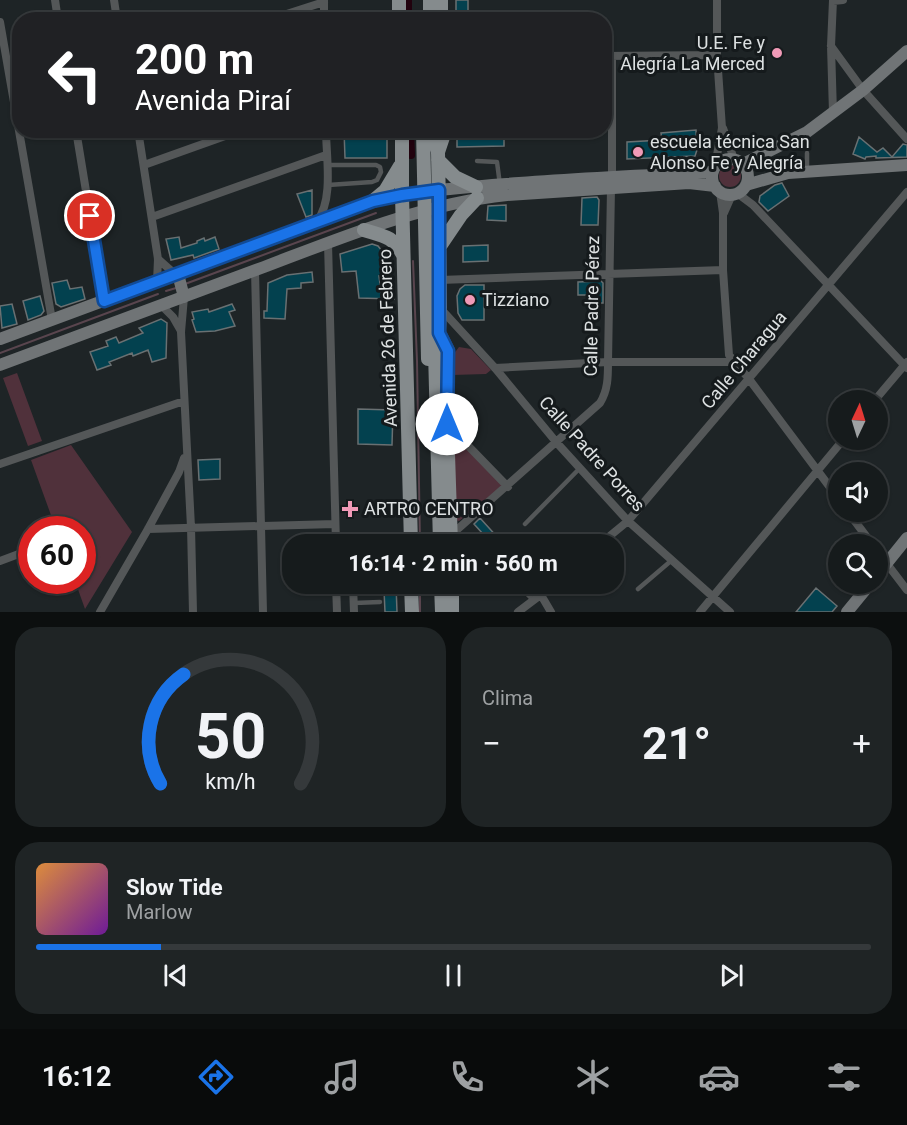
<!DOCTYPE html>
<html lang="es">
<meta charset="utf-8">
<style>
body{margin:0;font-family:Roboto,sans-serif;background:#1f2425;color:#f1f3f6;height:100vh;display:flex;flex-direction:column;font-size:22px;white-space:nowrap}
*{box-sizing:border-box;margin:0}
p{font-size:20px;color:#9ea1a3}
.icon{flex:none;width:33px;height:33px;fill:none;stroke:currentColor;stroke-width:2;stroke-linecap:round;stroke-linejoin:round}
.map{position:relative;height:612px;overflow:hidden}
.details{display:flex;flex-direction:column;gap:15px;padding:15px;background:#0c0f0f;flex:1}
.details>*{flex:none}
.banner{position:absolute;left:12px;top:12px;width:600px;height:126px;border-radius:24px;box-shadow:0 2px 4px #0004,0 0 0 2px #35393b;background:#202124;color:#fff;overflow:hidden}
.needle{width:39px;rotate:4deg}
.fabs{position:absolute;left:828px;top:390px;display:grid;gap:12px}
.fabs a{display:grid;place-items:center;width:60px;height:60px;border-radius:50%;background:#161b1c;box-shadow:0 2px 4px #0004,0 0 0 2px #35393b;font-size:30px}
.speed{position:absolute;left:18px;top:516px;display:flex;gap:12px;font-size:30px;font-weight:700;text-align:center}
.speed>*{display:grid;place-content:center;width:78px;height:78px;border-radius:50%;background:#161b1c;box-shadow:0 2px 4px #0004,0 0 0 2px #35393b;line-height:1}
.speed .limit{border:9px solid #d22;background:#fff;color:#111}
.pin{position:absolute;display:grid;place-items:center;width:51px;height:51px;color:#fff;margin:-26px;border:3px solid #fff;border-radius:50%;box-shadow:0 2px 6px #0007}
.me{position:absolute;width:66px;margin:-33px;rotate:0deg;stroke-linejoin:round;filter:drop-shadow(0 0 4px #0008)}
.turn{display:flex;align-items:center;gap:21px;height:126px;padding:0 24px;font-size:27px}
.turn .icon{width:78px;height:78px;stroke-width:2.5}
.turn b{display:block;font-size:42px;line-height:51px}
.big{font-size:45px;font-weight:700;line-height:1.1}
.details .card{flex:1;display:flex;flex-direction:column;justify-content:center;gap:9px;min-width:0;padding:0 21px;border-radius:24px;background:#1f2425}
.details .dial{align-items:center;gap:0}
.dial svg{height:156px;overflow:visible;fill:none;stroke:#35393b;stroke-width:7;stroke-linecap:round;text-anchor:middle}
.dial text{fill:#f1f3f6;stroke:none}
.song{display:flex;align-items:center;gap:18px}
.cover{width:72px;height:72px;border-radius:9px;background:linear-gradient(135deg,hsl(30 70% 55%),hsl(280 70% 35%))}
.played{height:6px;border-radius:3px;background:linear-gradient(90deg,#1a73e8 15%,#35393b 15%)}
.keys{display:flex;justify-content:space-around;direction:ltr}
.heat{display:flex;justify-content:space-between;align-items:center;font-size:33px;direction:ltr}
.details .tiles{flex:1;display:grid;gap:15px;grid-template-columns:1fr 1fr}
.card:last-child{grid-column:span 2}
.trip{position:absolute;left:282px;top:534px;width:342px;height:60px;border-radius:24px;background:#161b1c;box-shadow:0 2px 4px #0004,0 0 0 2px #35393b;font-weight:700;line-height:60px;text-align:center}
.menu{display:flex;height:96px;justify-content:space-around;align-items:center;background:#090b0b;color:#9ea1a3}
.menu .icon{width:42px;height:42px}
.menu .active{color:#1a73e8}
.menu b{font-size:27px;color:#f1f3f6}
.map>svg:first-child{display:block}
.green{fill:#50313b}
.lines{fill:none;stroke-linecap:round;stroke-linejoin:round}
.stream{stroke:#59454e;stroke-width:2}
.canal{stroke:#21020e;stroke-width:8}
.building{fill:#03414f;stroke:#697072;stroke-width:1.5}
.lane{stroke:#545758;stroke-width:4.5}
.street{stroke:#545758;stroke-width:8}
.secondary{stroke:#707476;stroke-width:12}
.primary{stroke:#858b8d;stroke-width:14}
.route-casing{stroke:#114b97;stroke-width:15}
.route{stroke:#1a73e8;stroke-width:10}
.poi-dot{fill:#f09ab7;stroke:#151a1c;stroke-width:2}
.labels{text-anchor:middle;stroke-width:6;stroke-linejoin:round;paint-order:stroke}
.poi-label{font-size:18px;fill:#dde1e2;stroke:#151a1c;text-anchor:start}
.street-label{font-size:18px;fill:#dde1e2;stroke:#151a1c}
</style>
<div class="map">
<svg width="907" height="612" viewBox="0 0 907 612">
<rect width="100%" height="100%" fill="#1e2426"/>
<path class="green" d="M719 176a11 11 0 1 1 22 0a11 11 0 1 1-22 0Z
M459,347L471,349L491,370L486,374L452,375L453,355Z
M17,373L42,441L28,446L3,378Z
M71,445L132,532L85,609L75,581L82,580L81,525C77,520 72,520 66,521L59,529H56L31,460Z
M466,447L503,486L459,521L456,520L453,451Z"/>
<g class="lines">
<path class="stream" d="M413,261L417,361L420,544
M185,284L376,213
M166,291L176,288
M0,353L158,294
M420,584V612"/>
<path class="canal" d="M408,0V20
M410,130L411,155"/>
</g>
<path class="building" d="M456,0H468V20H456Z
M344,130H387V158H345Z
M457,130H504V146L457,147Z
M696,130L697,150L695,156L627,159V142L662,140L661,133Z
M859,137L877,152L883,148L892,157L903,144L907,145V157L876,158V156L866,157L865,159L853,154Z
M782,183L789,196L768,211L759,202L760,196L775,185Z
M312,190V215L306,217L297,194Z
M597,197L599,200L598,225H581L582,198Z
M506,205V221L487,220L488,206Z
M179,237L181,248L197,243V241L204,238L205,241L215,237L219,249L194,258L193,255L171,260L166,239Z
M372,244L378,246L386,256L388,275L379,276L381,292L392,290L394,299L359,298L356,271L342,272L340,254Z
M488,245V261L463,262V246Z
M312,272L313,282L301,283V288L287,289L285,319L264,318V311H267L268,283L287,275Z
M67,280L70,289L82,287L85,299L61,307L56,304L52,283Z
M601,281L603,283V303H588L587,295H578V282Z
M465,285H484V320H462L458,313L457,296L460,289Z
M40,296L44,311L41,315L28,320L23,301Z
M12,304L17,324L2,328L0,306Z
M232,304L235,310L229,312L235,326L215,331L196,332L192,320L194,319L192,312L208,309L209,312Z
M161,319L167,323L166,358L152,362L148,350L133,356L132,353L109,362L111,365L97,370L90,352L108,346L106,341L116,337L119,343L143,333L139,328Z
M358,409L393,410L392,445L358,444Z
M220,459V479L199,480L198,460Z
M480,518L499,539L494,544H470L483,534L474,524Z
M359,584H396L397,612H385L384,590H360Z
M816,588L837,606L832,612H796Z"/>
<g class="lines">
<path class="lane" d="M807,148V135
M477,161L497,162L500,185
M327,165H376L380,167L381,172L377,180L372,182L328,185
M807,170V153
M525,524L580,468
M517,584L534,601
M638,589L672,560
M354,603L380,602"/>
<path class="street" d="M55,0L58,20
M114,0L117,20
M324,0V20
M833,0L831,46L833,113
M833,1L843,0
M268,20L324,2
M0,22L52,320
M831,46L863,90L907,139
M604,56L717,55
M723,128L734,159
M76,130L104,301
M138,130L158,259L157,282
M144,165L242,130
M715,166L722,128L717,55V0
M612,176V56
M720,192L723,213V270L729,355L749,379L838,498
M737,193L753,205L907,368
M724,213L732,195
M152,217L326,155
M317,221C334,200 326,156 326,130
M328,243L336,544
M158,259L176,275
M255,270L263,612
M440,280L723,270
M184,297L181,332L191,527L193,612
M161,305L173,317L181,331
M440,308L495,368L557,443L628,521L730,612
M495,368L608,362H733
M875,400L907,362
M448,425L508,487
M0,464L184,401
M848,512L872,544
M148,529L335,524
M451,535L600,403C608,390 608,377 608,362L611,188
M600,544L628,521L907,192
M878,552L907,590
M0,561L32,549
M336,584L337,612
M353,584L354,612
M541,595L551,612
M100,612L148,529L179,472L184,458
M518,612L555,584
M700,612L843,440"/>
<path class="secondary" d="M712 177a18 18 0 1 1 36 0a18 18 0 1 1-36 0Z
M743,164L807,132L863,90L907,51
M746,185L788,173L907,165
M182,273L179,278L184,297
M0,339L373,201C421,190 470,187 519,183C583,178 648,175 712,172
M0,365C88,333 176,300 264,267C343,237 422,204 507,195L689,183L715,186
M878,574L907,538
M847,612L870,584"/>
<path class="primary" d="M399,0V20
M430,0V20
M441,0V20
M402,130V195L411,544
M423,130L428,359
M433,130L438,152L439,206L440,307L439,333L435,351L440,544
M438,152L443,137V130
M438,160L455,177L476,187
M373,201L385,191L400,166
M364,230C384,236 393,236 403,255
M440,246L461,215L477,198
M439,333L448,351L447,424L451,544
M411,584L412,612
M441,584L442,612
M452,584V612"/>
</g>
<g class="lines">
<g class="route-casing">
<path id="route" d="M90,216L104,301L373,201L402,195L439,190V333L448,351L447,424"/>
</g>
<use href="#route" class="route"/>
</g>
<g class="poi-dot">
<circle cx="777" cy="53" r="6"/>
<circle cx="638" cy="152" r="6"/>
<circle cx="470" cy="300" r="6"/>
<path d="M347 500h6v6h6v6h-6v6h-6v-6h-6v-6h6z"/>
</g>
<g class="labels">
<g class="poi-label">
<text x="765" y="49" text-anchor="end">U.E. Fe y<tspan x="765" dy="21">Alegría La Merced</tspan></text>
<text x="650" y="148">escuela técnica San<tspan x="650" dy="21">Alonso Fe y Alegría</tspan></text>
<text x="482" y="306">Tizziano</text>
<text x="364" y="515">ARTRO CENTRO</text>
</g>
<g class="street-label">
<text transform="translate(592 306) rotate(-89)" y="6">Calle Padre Pérez</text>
<text transform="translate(388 338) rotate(-92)" y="6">Avenida 26 de Febrero</text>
<text transform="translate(744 360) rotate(-50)" y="6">Calle Charagua</text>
<text transform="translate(592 454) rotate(48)" y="6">Calle Padre Porres</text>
</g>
</g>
</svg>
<div class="fabs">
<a><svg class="needle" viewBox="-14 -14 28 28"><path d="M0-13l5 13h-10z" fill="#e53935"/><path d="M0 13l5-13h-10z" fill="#9ea1a3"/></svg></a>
<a><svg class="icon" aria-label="sound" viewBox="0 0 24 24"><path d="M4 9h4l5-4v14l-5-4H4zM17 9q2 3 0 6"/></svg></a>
<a><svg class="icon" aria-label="search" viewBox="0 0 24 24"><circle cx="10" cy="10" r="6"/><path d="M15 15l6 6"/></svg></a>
</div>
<div class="speed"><div class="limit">60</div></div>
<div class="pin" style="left:90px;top:216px;background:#d93025"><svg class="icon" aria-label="arrive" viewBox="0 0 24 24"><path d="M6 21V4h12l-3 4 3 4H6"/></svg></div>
<svg class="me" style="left:447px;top:424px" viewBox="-20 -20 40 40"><circle r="19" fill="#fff"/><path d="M0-13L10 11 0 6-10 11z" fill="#1a73e8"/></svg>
<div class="trip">16:14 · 2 min · 560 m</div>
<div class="banner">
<div class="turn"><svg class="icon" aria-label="left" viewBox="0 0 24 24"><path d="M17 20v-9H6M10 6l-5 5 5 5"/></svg><div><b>200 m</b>Avenida Piraí</div></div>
</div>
</div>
<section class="details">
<div class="tiles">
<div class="card dial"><svg viewBox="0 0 100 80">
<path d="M14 69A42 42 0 1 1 86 69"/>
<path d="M14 69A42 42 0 0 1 26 13" stroke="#1a73e8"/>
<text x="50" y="56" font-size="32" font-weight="700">50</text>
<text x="50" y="72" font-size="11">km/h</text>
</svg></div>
<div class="card"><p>Clima</p>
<div class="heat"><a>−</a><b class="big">21°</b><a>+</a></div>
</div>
<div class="card">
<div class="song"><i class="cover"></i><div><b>Slow Tide</b><p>Marlow</p></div></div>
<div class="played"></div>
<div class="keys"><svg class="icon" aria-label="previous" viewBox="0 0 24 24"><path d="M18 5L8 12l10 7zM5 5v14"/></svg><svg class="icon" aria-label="pause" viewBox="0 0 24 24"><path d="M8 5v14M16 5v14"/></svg><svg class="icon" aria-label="next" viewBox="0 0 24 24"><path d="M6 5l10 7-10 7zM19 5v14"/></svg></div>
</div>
</div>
</section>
<nav class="menu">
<b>16:12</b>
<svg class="icon active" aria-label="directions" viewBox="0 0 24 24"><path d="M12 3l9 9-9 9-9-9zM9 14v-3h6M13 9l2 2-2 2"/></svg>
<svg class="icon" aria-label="music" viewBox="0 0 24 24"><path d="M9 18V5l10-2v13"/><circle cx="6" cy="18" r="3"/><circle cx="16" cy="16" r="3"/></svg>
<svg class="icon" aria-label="phone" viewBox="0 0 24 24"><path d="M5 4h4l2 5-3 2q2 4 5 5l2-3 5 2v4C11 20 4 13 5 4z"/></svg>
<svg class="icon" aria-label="climate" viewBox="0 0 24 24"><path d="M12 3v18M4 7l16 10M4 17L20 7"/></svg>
<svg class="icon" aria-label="car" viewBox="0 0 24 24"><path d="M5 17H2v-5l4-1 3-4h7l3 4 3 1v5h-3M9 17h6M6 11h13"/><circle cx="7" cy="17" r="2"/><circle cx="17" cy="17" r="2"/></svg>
<svg class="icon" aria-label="filters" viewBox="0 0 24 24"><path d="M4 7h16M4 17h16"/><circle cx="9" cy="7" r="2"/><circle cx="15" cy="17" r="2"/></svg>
</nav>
